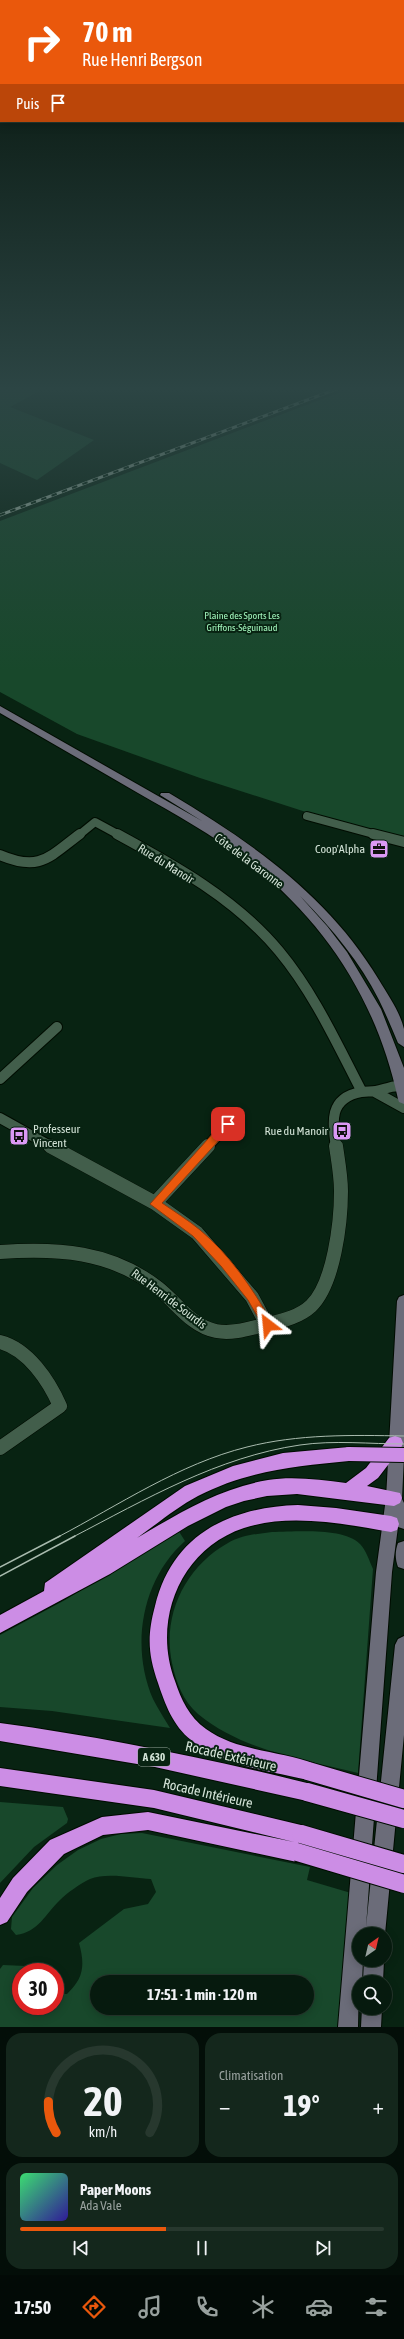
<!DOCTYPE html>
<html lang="fr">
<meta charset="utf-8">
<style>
body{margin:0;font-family:"Asap Condensed",sans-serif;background:#14271c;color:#f1f3f6;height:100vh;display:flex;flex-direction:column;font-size:15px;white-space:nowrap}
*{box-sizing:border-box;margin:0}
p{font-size:13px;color:#98a19e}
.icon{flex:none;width:22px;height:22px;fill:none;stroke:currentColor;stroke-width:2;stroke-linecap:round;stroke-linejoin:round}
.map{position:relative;height:2027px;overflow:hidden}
.drawer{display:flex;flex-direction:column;gap:6px;padding:6px;background:#030e08;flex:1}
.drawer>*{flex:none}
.guide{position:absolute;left:0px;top:0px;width:404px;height:122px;box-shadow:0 2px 10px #0003,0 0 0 1px #27382e;background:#ea580c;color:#fff;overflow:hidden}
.needle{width:26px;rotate:34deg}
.controls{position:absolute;left:352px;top:1927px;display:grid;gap:8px}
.controls a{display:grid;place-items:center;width:40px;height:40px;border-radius:50%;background:#061a0e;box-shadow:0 2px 10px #0003,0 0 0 1px #27382e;font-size:20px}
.speed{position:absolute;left:12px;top:1963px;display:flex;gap:8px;font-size:20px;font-weight:700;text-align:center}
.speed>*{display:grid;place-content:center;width:52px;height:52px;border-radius:50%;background:#061a0e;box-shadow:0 2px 10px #0003,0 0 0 1px #27382e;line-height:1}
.speed .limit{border:6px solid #d22;background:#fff;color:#111}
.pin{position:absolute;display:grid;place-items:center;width:34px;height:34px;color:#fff;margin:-17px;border-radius:8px;box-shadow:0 2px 6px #0006}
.me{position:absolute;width:44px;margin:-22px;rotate:331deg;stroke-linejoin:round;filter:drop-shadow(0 0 3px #0008)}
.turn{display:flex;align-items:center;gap:14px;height:84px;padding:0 16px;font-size:18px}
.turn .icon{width:52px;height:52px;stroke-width:2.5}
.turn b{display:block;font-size:28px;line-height:34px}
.then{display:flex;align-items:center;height:38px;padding:0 16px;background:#0003;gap:8px;font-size:15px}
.big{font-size:30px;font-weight:700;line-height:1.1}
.drawer .card{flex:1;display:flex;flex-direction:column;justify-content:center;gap:6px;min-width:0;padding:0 14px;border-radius:16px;background:#14271c}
.drawer .dial{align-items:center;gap:0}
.dial svg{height:104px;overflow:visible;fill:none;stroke:#27382e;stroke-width:7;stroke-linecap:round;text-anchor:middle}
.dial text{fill:#f1f3f6;stroke:none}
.song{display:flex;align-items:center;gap:12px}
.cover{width:48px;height:48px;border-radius:6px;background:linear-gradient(135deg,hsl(140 70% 55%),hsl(250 70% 35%))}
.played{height:4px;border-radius:2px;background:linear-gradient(90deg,#ea580c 40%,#27382e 40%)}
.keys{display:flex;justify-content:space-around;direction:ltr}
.heat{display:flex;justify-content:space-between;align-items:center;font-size:22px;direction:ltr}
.drawer .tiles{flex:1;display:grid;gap:6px;grid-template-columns:1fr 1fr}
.card:last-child{grid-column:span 2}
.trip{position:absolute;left:90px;top:1975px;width:224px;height:40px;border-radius:20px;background:#061a0e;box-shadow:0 2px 10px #0003,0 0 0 1px #27382e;font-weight:700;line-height:40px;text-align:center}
.menu{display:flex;height:64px;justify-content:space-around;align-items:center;background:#020a06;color:#98a19e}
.menu .icon{width:28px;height:28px}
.menu .current{color:#ea580c}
.menu b{font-size:18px;color:#f1f3f6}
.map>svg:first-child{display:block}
.green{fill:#18482b;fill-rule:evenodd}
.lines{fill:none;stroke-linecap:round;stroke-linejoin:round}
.street-far2-casing{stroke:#000c01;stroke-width:10}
.street-far1-casing{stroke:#000c01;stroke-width:12}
.street-casing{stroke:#000c01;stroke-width:15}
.secondary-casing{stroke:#000c01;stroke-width:2}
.highway-casing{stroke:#000c01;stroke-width:2}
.street-far2{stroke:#425e4b;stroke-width:8}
.street-far1{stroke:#425e4b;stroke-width:10}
.street{stroke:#425e4b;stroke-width:14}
.secondary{fill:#6b6c79;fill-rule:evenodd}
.highway{fill:#cc8de5;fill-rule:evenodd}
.tram-far1{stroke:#a9bbae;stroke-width:1}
.tram{stroke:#a9bbae;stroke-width:1.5}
.rail-casing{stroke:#a9bbae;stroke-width:3}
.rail{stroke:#082312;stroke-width:2;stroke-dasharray:5.5;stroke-linecap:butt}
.highway-bridge-far1-casing{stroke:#000c01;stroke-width:16;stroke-linecap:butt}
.highway-bridge-casing{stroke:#000c01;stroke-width:20;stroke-linecap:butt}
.highway-bridge-far1{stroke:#cc8de5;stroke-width:14}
.highway-bridge{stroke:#cc8de5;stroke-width:18}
.route{fill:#ea580c;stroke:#983908}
.labels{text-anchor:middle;stroke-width:4;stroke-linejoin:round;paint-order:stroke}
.far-park-label{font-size:10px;fill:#a1f4bb;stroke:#082312}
.shield{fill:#082312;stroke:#96a99c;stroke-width:1}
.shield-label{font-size:11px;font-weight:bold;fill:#d3e3d7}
.poi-label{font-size:12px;fill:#d3e3d7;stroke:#082312;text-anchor:end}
.street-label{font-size:12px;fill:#d3e3d7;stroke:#082312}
.near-street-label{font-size:14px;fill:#d3e3d7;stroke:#082312}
</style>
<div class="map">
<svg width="404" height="2027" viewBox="0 0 404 2027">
<rect width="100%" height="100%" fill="#082312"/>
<path class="green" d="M0,387H47L10,407L94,440L37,480L0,463Z
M354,387H404V839L309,813L200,778L77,734L0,692V521Z
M178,1530L185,1541C142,1579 130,1646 153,1699C158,1709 164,1718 170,1728L52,1711L0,1707V1635L65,1600Z
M272,1532C295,1532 343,1527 360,1544C366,1550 369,1560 373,1569L358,1773C305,1760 241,1750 198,1714C183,1701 176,1682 172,1663C162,1615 185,1567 228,1543C242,1535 257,1534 272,1532Z
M0,1802L63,1807L68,1819L67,1823L34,1847L0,1883Z
M142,1833L310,1867L307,1880L351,1893L340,2027H0V1969L3,1965L26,1966L31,1972H21V2006H55V1994H67C84,1978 85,1965 79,1943L124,1909L148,1904L156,1892L151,1879C134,1878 106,1872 90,1879C81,1883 67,1893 60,1900C45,1914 39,1932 16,1935L11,1929L12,1917L33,1888L57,1865L78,1850L101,1839L121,1834ZM97,1982H307V2008H97Z"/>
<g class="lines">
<g class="street-far2-casing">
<path id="street-far2" d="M307,816L377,835
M79,835L95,822L119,835"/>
</g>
<g class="street-far1-casing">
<path id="street-far1" d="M117,834C174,865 236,899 279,951C314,993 337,1044 362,1092
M373,834L404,842
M0,855C40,872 49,857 80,834
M0,1079L57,1027
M375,1092L404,1108
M0,1118L52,1147
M207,1147L228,1124
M336,1147C332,1122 329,1098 361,1092C366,1091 371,1092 376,1091C386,1089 394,1084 404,1087"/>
</g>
<g class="street-casing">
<path id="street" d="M50,1146L155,1203L197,1233L252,1297L267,1325
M155,1203L208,1146
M0,1252C57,1248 111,1251 158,1288C177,1303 191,1326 216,1331C232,1334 248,1329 264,1325C280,1321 298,1318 311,1306C334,1284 341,1222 341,1191C341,1176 338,1160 336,1146
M0,1342C28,1349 49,1381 60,1406L0,1448"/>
</g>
<g class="secondary-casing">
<path id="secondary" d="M0,706L202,821L160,795L161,793H169C251,842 329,896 379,980C388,995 400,1012 404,1029C404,1035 404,1042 404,1047L398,1043C392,1029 386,1014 379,1000C360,962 333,930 303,899L300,896L327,926L347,952L381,1009L404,1068V1104L399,1102L398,1099C377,1001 325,921 246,860C212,835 175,814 138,793C92,766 46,740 0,713Z
M404,1295V1456L402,1499L404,1503V1529L398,1527L392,1572L366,1927L395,1645L398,1639L404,1636V1735L385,1934H359V1960H363L362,1982H359L358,2027H338L376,1572L386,1498L397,1301L399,1297Z
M404,1541V1569L398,1567C395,1559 395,1551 398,1543Z
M364,1960H384L383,1982H363Z
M362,2008H382L381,2027H361Z"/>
</g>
<g class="highway-casing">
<path id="highway" d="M395,1436L401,1438L403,1443L401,1448L378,1478L367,1486L400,1493L402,1498L400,1503L394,1506L297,1494L267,1496L244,1501L226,1507L188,1526L110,1574L0,1633V1615L44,1591L45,1583L185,1486L233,1466L283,1453L349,1447L355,1449L357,1454L355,1459L349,1461C295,1466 247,1471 198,1496C177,1507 157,1524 137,1538C177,1514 220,1488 268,1480C294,1476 321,1480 346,1483L366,1468L389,1438Z
M298,1505L336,1508L391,1516L397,1518L399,1524L397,1530L391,1532C344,1524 290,1513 244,1528C180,1549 152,1621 175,1681C181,1699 189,1717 206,1729C238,1752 279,1750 315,1764L317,1771L315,1778L308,1780C270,1771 222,1766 191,1740C173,1726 165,1704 158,1683C148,1654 147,1636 155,1606C172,1535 229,1507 298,1505Z
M0,1723C104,1737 205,1758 307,1783L314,1785L316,1792L314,1799L307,1801L155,1767L0,1741Z
M0,1768L154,1790L301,1825L308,1827L310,1834L308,1841L298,1843L304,1845L307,1852L304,1859L297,1862L148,1830L103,1835L64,1854L27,1892L7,1922L0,1925V1898L13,1878L50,1840L102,1817L148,1812L294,1842L154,1808L0,1786Z"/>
</g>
<use href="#street-far2" class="street-far2"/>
<use href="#street-far1" class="street-far1"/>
<use href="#street" class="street"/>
<use href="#secondary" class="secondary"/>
<use href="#highway" class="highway"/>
<path class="tram-far1" d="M58,1537C119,1505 179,1464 247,1447C298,1434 352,1435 404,1436
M73,1537C146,1499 218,1457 300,1445C334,1440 370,1444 404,1444"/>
<path class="tram" d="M0,1567L60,1536
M0,1576L75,1536"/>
<g class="rail-casing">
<path id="rail" d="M0,515L342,387"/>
</g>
<use href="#rail" class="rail"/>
<g class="highway-bridge-far1-casing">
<path id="highway-bridge-far1" d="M349,1454L404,1455"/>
</g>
<g class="highway-bridge-casing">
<path id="highway-bridge" d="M308,1771L404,1799
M307,1792L404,1819
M301,1834L404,1864
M297,1852L404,1884"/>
</g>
<use href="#highway-bridge-far1" class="highway-bridge-far1"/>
<use href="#highway-bridge" class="highway-bridge"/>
</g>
<linearGradient id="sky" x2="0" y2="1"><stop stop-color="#04130a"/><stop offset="0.58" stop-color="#2c4544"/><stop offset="1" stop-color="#2c4544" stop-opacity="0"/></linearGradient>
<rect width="404" height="671" fill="url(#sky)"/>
<path class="route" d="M228,1120L233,1124L231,1127L162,1203C175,1212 188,1220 200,1230C229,1254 253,1289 271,1321L273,1325L268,1330L264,1328L248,1300L221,1266L193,1236L150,1204L224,1121Z"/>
<defs>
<g id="office-square" transform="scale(1)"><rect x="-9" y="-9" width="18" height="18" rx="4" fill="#db99f5" stroke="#082312"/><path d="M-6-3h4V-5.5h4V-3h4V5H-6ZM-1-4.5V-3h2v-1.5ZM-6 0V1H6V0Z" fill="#111"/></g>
<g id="bus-square" transform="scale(1)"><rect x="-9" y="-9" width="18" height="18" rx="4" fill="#db99f5" stroke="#082312"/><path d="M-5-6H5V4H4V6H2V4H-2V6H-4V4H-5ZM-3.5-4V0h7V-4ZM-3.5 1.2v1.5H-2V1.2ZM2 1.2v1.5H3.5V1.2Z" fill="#111"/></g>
</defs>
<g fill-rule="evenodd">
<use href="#office-square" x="379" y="849"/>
<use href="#bus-square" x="342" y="1131"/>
<use href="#bus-square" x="19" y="1136"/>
</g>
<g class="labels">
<g class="far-park-label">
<text x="242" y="619">Plaine des Sports Les<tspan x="242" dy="12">Griffons-Séguinaud</tspan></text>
</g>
<rect class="shield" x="138" y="1748" width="32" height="18" rx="3"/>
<g class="shield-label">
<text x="154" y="1761">A 630</text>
</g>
<g class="poi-label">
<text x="365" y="853">Coop'Alpha</text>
<text x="33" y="1133" text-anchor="start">Professeur<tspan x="33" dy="14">Vincent</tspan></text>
<text x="328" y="1135">Rue du Manoir</text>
</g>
<g class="street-label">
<text transform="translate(249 861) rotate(37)" y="4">Côte de la Garonne</text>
<text transform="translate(166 864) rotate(32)" y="4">Rue du Manoir</text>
<text transform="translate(169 1299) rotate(37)" y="4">Rue Henri de Sourdis</text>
</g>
<g class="near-street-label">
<text transform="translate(231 1756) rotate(13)" y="5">Rocade Extérieure</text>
<text transform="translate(208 1793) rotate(13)" y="5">Rocade Intérieure</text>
</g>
</g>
</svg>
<div class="controls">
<a><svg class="needle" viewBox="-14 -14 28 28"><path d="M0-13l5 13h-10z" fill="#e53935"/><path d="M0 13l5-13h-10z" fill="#98a19e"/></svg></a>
<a><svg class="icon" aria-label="search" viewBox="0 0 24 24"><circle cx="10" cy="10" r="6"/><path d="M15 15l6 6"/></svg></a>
</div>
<div class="speed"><div class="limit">30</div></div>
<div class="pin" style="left:228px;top:1124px;background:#d93025"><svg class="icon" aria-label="arrive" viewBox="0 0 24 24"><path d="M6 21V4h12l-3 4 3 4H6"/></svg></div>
<svg class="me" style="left:268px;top:1325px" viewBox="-20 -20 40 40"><path d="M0-17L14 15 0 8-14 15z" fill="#ea580c" stroke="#fff" stroke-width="4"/></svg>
<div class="trip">17:51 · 1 min · 120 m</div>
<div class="guide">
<div class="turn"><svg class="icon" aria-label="right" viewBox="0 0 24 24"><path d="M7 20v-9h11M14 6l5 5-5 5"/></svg><div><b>70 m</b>Rue Henri Bergson</div></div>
<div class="then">Puis<svg class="icon" aria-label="arrive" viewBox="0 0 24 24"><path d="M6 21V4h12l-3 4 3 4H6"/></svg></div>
</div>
</div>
<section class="drawer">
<div class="tiles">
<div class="card dial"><svg viewBox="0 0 100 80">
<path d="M14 69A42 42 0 1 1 86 69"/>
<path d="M14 69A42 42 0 0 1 8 45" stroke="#ea580c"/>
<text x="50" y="56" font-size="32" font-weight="700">20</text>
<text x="50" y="72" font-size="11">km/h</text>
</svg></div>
<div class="card"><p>Climatisation</p>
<div class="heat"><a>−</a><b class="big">19°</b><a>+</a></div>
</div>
<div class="card">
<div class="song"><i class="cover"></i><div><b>Paper Moons</b><p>Ada Vale</p></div></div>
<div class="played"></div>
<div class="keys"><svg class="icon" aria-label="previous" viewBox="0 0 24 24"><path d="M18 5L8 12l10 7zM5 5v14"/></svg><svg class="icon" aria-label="pause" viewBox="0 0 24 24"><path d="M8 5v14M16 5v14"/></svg><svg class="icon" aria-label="next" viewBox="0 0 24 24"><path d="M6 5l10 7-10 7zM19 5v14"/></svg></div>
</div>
</div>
</section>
<nav class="menu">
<b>17:50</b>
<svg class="icon current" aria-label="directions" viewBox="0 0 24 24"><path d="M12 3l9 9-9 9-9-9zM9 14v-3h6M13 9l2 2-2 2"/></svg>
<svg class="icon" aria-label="music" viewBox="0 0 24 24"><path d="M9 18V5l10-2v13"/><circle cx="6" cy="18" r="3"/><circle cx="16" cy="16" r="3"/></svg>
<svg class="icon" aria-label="phone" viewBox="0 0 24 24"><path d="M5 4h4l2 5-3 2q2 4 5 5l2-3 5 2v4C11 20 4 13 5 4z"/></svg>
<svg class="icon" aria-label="climate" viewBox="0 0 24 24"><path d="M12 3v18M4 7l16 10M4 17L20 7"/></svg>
<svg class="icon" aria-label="car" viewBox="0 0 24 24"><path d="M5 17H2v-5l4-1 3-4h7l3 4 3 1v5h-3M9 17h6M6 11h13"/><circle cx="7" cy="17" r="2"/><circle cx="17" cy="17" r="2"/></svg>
<svg class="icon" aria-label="filters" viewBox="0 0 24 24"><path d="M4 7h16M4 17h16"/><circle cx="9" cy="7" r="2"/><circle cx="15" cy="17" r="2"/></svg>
</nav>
